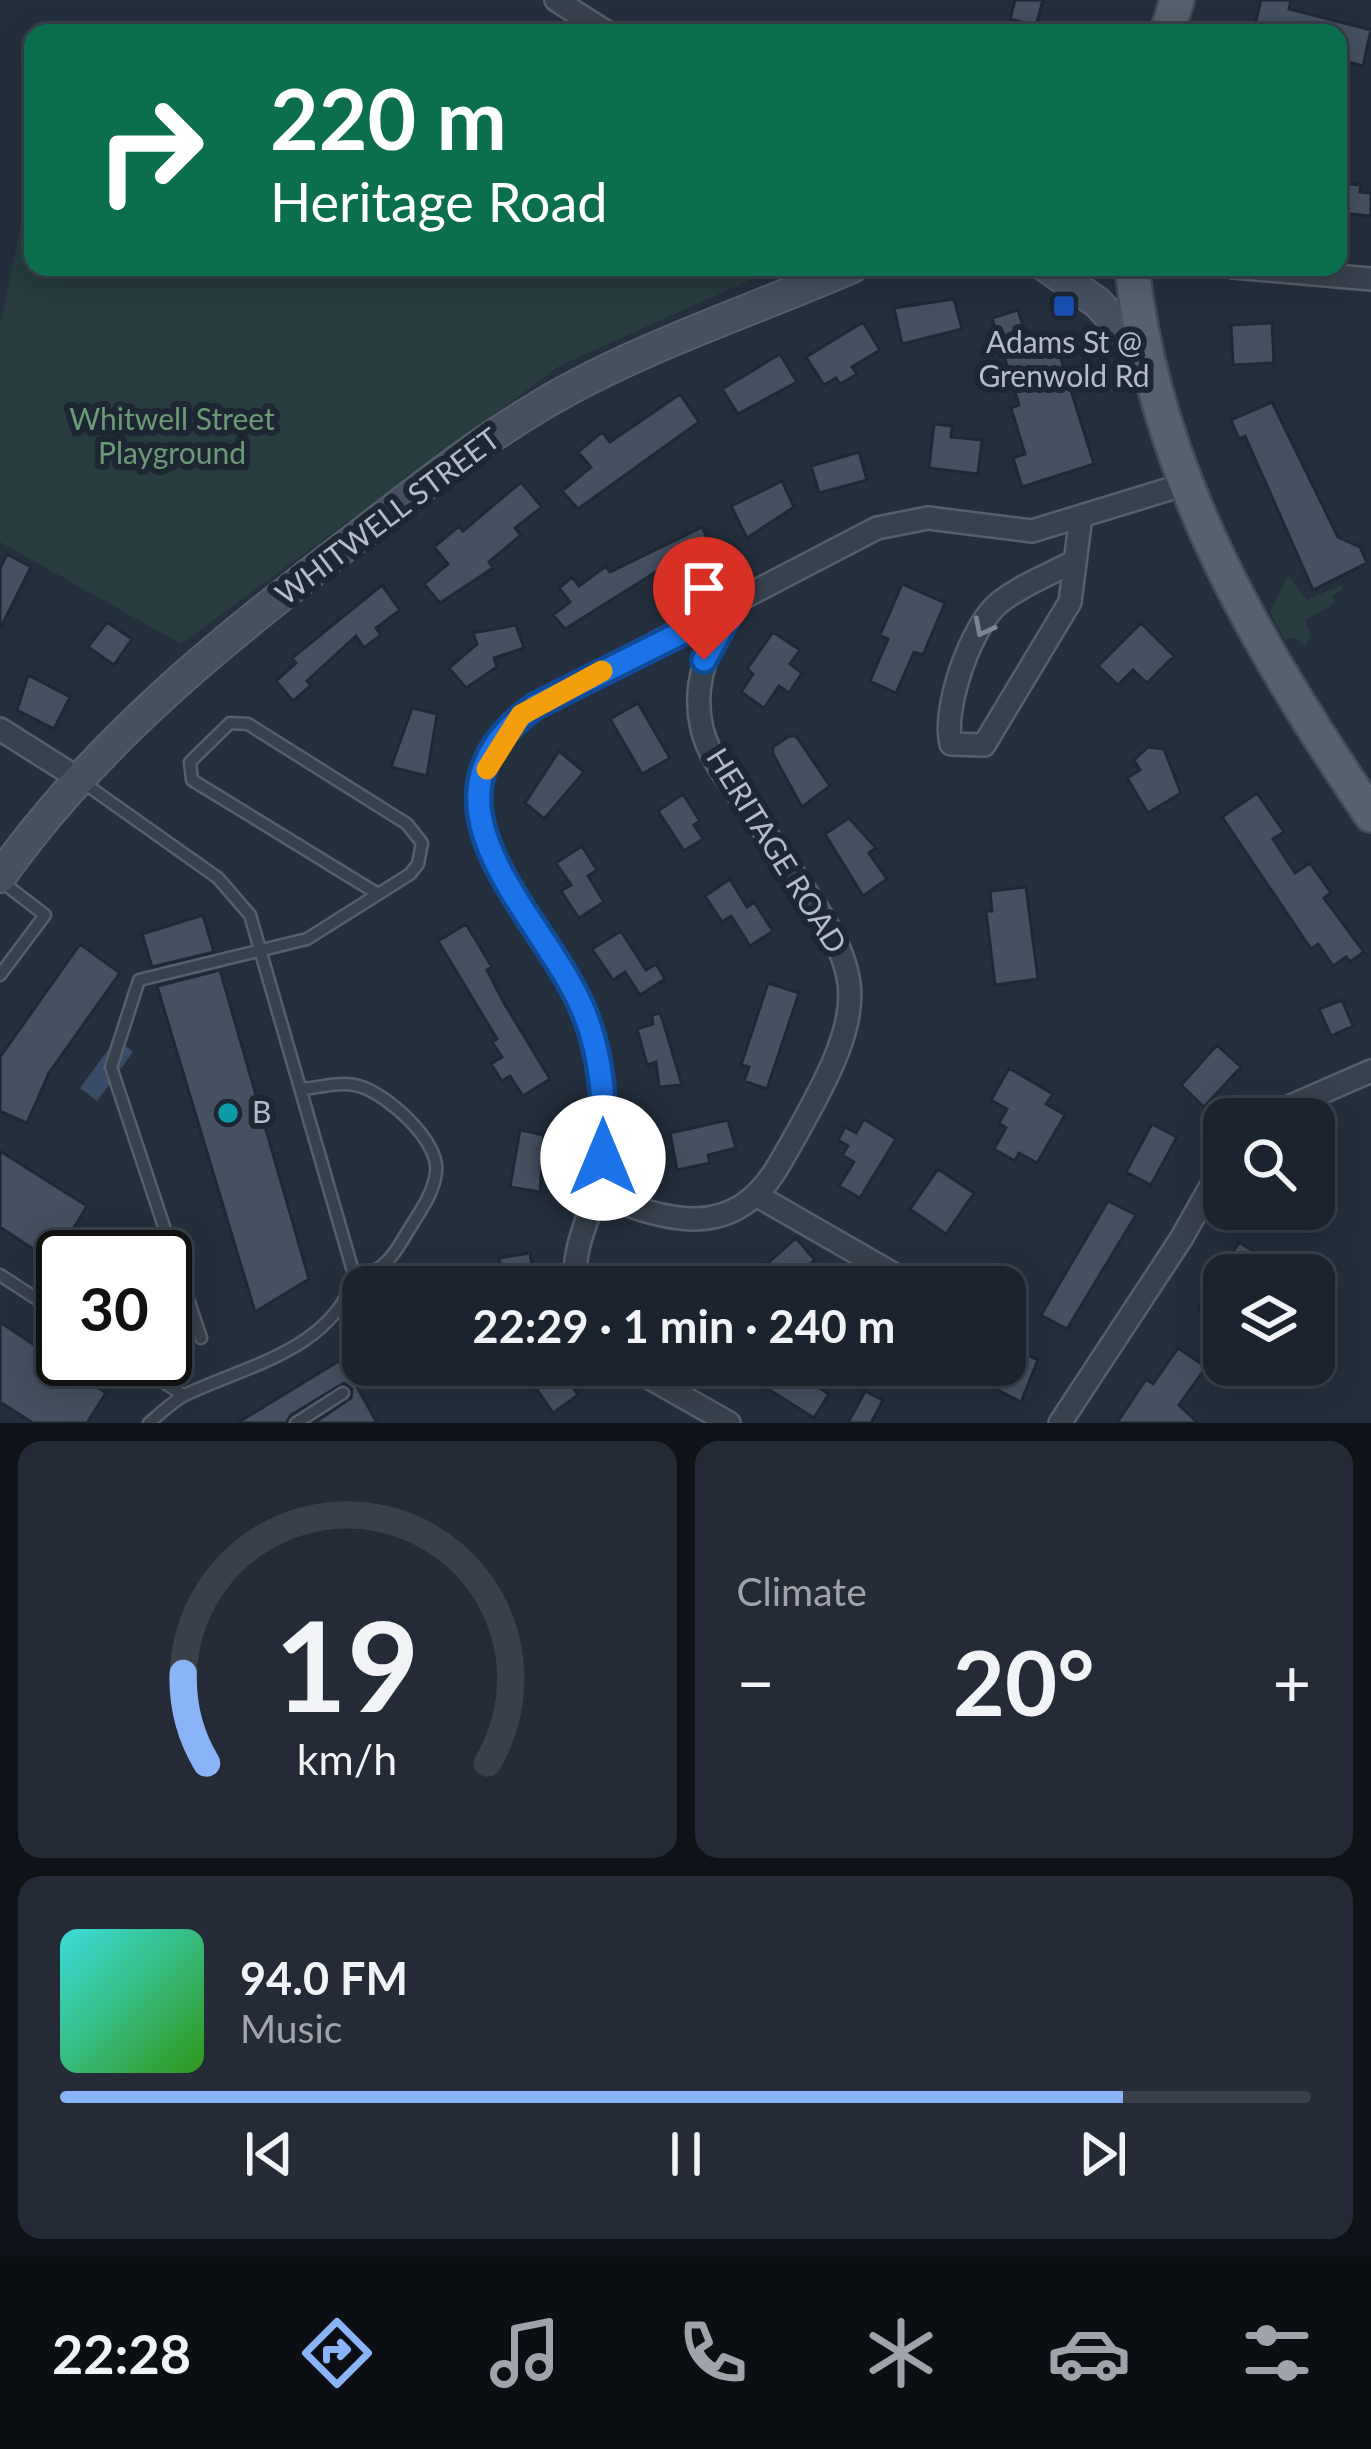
<!DOCTYPE html>
<meta charset="utf-8">
<style>
body{margin:0;font-family:Lato,sans-serif;background:#242b36;color:#f1f3f6;height:100vh;display:flex;flex-direction:column;font-size:45px;white-space:nowrap}
*{box-sizing:border-box;margin:0}
p{font-size:39px;color:#a0a4aa}
.icon{flex:none;width:66px;height:66px;fill:none;stroke:currentColor;stroke-width:2;stroke-linecap:round;stroke-linejoin:round}
.map{position:relative;height:1423px;overflow:hidden}
.drawer{display:flex;flex-direction:column;gap:18px;padding:18px;background:#0f1319;flex:1}
.drawer>*{flex:none}
.banner{position:absolute;left:24px;top:24px;width:1323px;height:252px;border-radius:24px;box-shadow:0 6px 30px #0003,0 0 0 3px #39404a;background:#0b6e4f;color:#fff;overflow:hidden}
.controls{position:absolute;left:1203px;top:1098px;display:grid;gap:24px}
.controls a{display:grid;place-items:center;width:132px;height:132px;border-radius:24px;background:#1b232e;box-shadow:0 6px 30px #0003,0 0 0 3px #39404a;font-size:60px}
.speed{position:absolute;left:36px;top:1230px;display:flex;gap:24px;font-size:60px;font-weight:700;text-align:center}
.speed>*{display:grid;place-content:center;width:156px;height:156px;border-radius:50%;background:#1b232e;box-shadow:0 6px 30px #0003,0 0 0 3px #39404a;line-height:1}
.speed .limit{border:6px solid #111;border-radius:18px;background:#fff;color:#111}
.pin{position:absolute;display:grid;place-items:center;width:102px;height:102px;color:#fff;margin:-123px -51px;border-radius:50% 50% 50% 0;rotate:-45deg;box-shadow:0 0 12px #0007}
.pin .icon{rotate:45deg}
.me{position:absolute;width:132px;margin:-66px;rotate:0deg;stroke-linejoin:round;filter:drop-shadow(0 0 9px #0008)}
.turn{display:flex;align-items:center;gap:42px;height:252px;padding:0 48px;font-size:54px}
.turn .icon{width:156px;height:156px;stroke-width:2.5}
.turn b{display:block;font-size:84px;line-height:102px}
.big{font-size:90px;font-weight:700;line-height:1.1}
.drawer .widget{flex:1;display:flex;flex-direction:column;justify-content:center;gap:18px;min-width:0;padding:0 42px;border-radius:24px;background:#242b36}
.drawer .dial{align-items:center;gap:0}
.dial svg{height:312px;overflow:visible;fill:none;stroke:#39404a;stroke-width:7;stroke-linecap:round;text-anchor:middle}
.dial text{fill:#f1f3f6;stroke:none}
.song{display:flex;align-items:center;gap:36px}
.cover{width:144px;height:144px;border-radius:18px;background:linear-gradient(135deg,hsl(180 70% 55%),hsl(110 70% 35%))}
.played{height:12px;border-radius:6px;background:linear-gradient(90deg,#8ab4f8 85%,#39404a 85%)}
.keys{display:flex;justify-content:space-around;direction:ltr}
.heat{display:flex;justify-content:space-between;align-items:center;font-size:66px;direction:ltr}
.drawer .tiles{flex:1;display:grid;gap:18px;grid-template-columns:1fr 1fr}
.widget:last-child{grid-column:span 2}
.trip{position:absolute;left:342px;top:1266px;width:684px;height:120px;border-radius:24px;background:#1b232e;box-shadow:0 6px 30px #0003,0 0 0 3px #39404a;font-weight:700;line-height:120px;text-align:center}
.tabs{display:flex;height:192px;justify-content:space-around;align-items:center;background:#0b0e12;color:#a0a4aa}
.tabs .icon{width:84px;height:84px}
.tabs .active{color:#8ab4f8}
.tabs b{font-size:54px;color:#f1f3f6}
.map>svg:first-child{display:block}
.green{fill:#263c3f}
.water{fill:#394c67}
.building{fill:#455162;stroke:#1f2835;stroke-width:3}
.lines{fill:none;stroke-linecap:round;stroke-linejoin:round}
.lane-casing{stroke:#565f6c;stroke-width:15}
.street-casing{stroke:#565f6c;stroke-width:26}
.secondary-casing{stroke:#565f6c;stroke-width:34}
.primary-casing{stroke:#414a57;stroke-width:38}
.lane{stroke:#38414e;stroke-width:10}
.street{stroke:#38414e;stroke-width:21}
.secondary{stroke:#465061;stroke-width:30}
.primary{stroke:#56606e;stroke-width:33}
.oneway{stroke:#7c8592}
.route-casing{stroke:#114b97;stroke-width:30}
.route{stroke:#1a73e8;stroke-width:21}
.slow{stroke:#f59e0b;stroke-width:21}
.transit-dot{fill:#1a4fb4;stroke:#1d2633;stroke-width:4.5}
.culture-dot{fill:#0f9aa8;stroke:#1d2633;stroke-width:4.5}
.labels{text-anchor:middle;stroke-width:12;stroke-linejoin:round;paint-order:stroke}
.poi-label{font-size:30px;fill:#b4bcc9;stroke:#1d2633}
.park-label{font-size:30px;fill:#6b9a76;stroke:#1d2633}
.street-label{font-size:30px;fill:#b4bcc9;stroke:#1d2633}
</style>
<div class="map">
<svg width="1371" height="1423" viewBox="0 0 1371 1423">
<rect width="100%" height="100%" fill="#242f3e"/>
<path class="green" d="M33,168V267H779L561,365L181,644L0,542V325Z
M1288,576L1307,600L1341,585L1342,589L1332,596L1335,603L1305,620L1310,635L1306,646L1295,638L1284,639L1270,612Z"/>
<path class="water" d="M116,1039L133,1052L97,1101L80,1088Z"/>
<path class="building" d="M1015,0H1043L1036,26L1010,19Z
M1261,0H1291L1289,9L1371,30L1363,66L1338,59V33H1253Z
M1338,183L1361,185L1360,192L1371,193V216L1338,213Z
M954,299L962,329L902,344L894,308Z
M1018,310L1029,344L1054,336L1094,464L1022,487L1013,458L1025,454L1011,408L1019,405L992,318Z
M863,322L880,350L852,367L857,374L840,384L836,378L824,385L806,357Z
M1272,323L1274,363L1233,365L1231,325Z
M780,354L797,382L738,414L722,389Z
M680,394L699,422L578,509L562,491L591,467L578,452L602,432L610,442Z
M1272,402L1338,537L1360,547L1367,563L1313,590L1245,436L1239,439L1231,420Z
M934,424L952,426L951,437L982,440L978,474L929,468Z
M859,452L867,480L819,493L811,466Z
M782,481L794,507L747,538L731,506Z
M521,482L542,507L515,528L521,535L489,562L493,568L440,603L424,584L448,564L434,547L459,526L463,531Z
M702,527L716,555L673,576L667,565L565,629L553,615L570,602L559,588L572,577L579,586L606,566L610,572Z
M7,554L31,567L0,629V568Z
M902,584L945,603L923,655L914,652L896,693L870,681L888,639L880,635Z
M382,585L400,610L376,628L381,635L364,648L356,636L307,681L311,685L293,701L276,681L296,663L292,658Z
M107,622L132,639L114,665L88,647Z
M1141,623L1174,656L1147,683L1133,670L1118,685L1098,666Z
M516,625L524,648L494,658L497,667L466,688L449,668L477,644L473,633Z
M773,632L800,650L790,664L802,673L789,693L779,686L764,708L741,692L753,674L747,669Z
M28,675L70,697L54,729L17,710Z
M638,703L670,758L642,774L610,719Z
M412,708L437,714L427,776L391,767Z
M789,736H796L830,786L802,807L773,754V747Z
M1148,747L1164,749L1181,793L1148,813L1127,778L1140,770L1134,760Z
M559,751L584,772L544,819L525,803Z
M1257,793L1284,832L1273,839L1295,873L1310,863L1331,893L1324,898L1364,952L1350,962L1346,957L1333,966L1318,944L1311,949L1222,817Z
M683,794L700,821L694,825L703,839L684,851L658,811Z
M849,818L876,848L869,853L887,879L863,896L825,834Z
M582,846L597,870L588,876L604,902L579,918L561,891L571,885L556,863Z
M730,879L747,907L754,902L773,931L750,946L731,916L722,922L705,896Z
M1026,887L1038,979L995,985L986,911H992L990,891Z
M203,915L214,952L152,967L142,934Z
M466,924L492,967L487,970L504,1003L550,1079L523,1096L510,1076L502,1081L491,1064L502,1057L492,1042L497,1039L438,941Z
M621,931L646,970L656,964L665,979L640,995L625,972L613,980L592,949Z
M80,944L120,973L49,1073L27,1123L0,1111V1057Z
M220,970L309,1279L255,1312L157,986Z
M768,983L799,993L767,1089L744,1081L749,1067L741,1065Z
M1342,1000L1353,1026L1331,1036L1319,1009Z
M660,1013L663,1021L682,1085L659,1087L656,1062L647,1065L637,1029L653,1024L652,1015Z
M1217,1045L1241,1067L1204,1107L1181,1085Z
M1009,1068L1053,1094L1046,1104L1065,1115L1037,1163L1019,1153L1015,1161L994,1149L1006,1128L999,1123L1007,1109L991,1100Z
M864,1119L896,1139L860,1198L839,1186L854,1162L842,1155L848,1146L838,1140L845,1127L856,1133Z
M728,1120L736,1148L708,1155L710,1163L677,1170L670,1133Z
M1152,1124L1177,1137L1151,1185L1126,1172Z
M520,1130L544,1135L540,1192L510,1187Z
M0,1151L87,1206L71,1233L84,1241L75,1257H63V1269L0,1227Z
M938,1169L974,1193L946,1234L910,1209Z
M1108,1201L1136,1215L1067,1329L1041,1315Z
M796,1238L815,1260L784,1287H775L760,1270Z
M1239,1242L1269,1261L1260,1275H1224V1311L1217,1321L1198,1309Z
M530,1253L535,1287H504L499,1258Z
M648,1265L667,1287H623Z
M0,1322L106,1393L87,1423H33L0,1402Z
M1178,1348L1206,1367L1179,1405L1198,1423H1117L1146,1379L1153,1384Z
M1015,1349L1038,1360L1021,1402L994,1388Z
M342,1359L377,1423H314L351,1398L352,1389L344,1383L291,1415L286,1423H237Z
M520,1365H558L578,1395L553,1413Z
M730,1365H783L794,1372L798,1365H821L810,1382L829,1394L814,1418Z
M865,1391L883,1400L871,1423H848Z"/>
<g class="lines">
<g class="lane-casing">
<path id="lane" d="M81,781L218,878L250,915L355,1278C329,1350 249,1365 187,1394C174,1400 161,1413 149,1423
M0,975L45,915L2,882
M303,1089C322,1087 341,1081 359,1086C387,1094 440,1141 436,1172C434,1193 419,1213 408,1231C394,1255 384,1272 355,1278
M0,1275L63,1316
M201,1338L111,1067L139,980L307,939L410,874L418,864L422,843L407,824L248,724L230,723L190,762L192,780L378,894
M128,1359L183,1395
M296,1423L343,1393"/>
</g>
<g class="street-casing">
<path id="street" d="M556,0L608,33
M1233,267L1371,279
M1075,561C1050,574 1020,586 999,603C971,625 942,710 951,744L984,745L1070,602L1081,516
M0,729L79,779
M1261,1119L1371,1071
M596,1193C666,1221 734,1244 780,1163C885,981 868,981 753,815C734,788 710,761 702,729C691,682 709,647 732,608
M756,1195L916,1287
M576,1287C571,1247 590,1218 600,1181C607,1150 606,1112 602,1080C598,1047 588,1013 571,984C519,897 416,794 535,706L877,528L928,518L1032,531L1186,484
M627,1365L729,1423
M1060,1423L1181,1239L1224,1163"/>
</g>
<g class="secondary-casing">
<path id="secondary" d="M1047,267L1098,303L1148,359
M0,877C97,740 228,635 361,534C418,490 476,444 538,407C636,348 749,312 853,267"/>
</g>
<g class="primary-casing">
<path id="primary" d="M1167,33L1177,0
M1132,267C1154,473 1258,648 1371,815"/>
</g>
<use href="#lane" class="lane"/>
<use href="#street" class="street"/>
<use href="#secondary" class="secondary"/>
<use href="#primary" class="primary"/>
</g>
<defs><path id="oneway-chevron" d="M-2-3.5L2.5 0L-2 3.5" fill="none" stroke-width="1.6" stroke-linecap="round" stroke-linejoin="round" transform="scale(3)"/></defs>
<use class="oneway" href="#oneway-chevron" transform="translate(983 628) rotate(117)"/>
<g class="lines">
<g class="route-casing">
<path id="route" d="M603,1158C605,1108 603,1059 584,1012C545,915 400,803 535,706L733,607L704,660"/>
</g>
<use href="#route" class="route"/>
<path class="slow" d="M487,769L521,715L602,671"/>
</g>
<rect class="transit-dot" x="1052" y="294" width="24" height="24" rx="6"/>
<circle class="culture-dot" cx="228" cy="1113" r="12"/>
<g class="labels">
<g class="poi-label">
<text x="1064" y="353">Adams St @<tspan x="1064" dy="34">Grenwold Rd</tspan></text>
<text x="252" y="1123" text-anchor="start">B</text>
</g>
<g class="park-label">
<text x="172" y="430">Whitwell Street<tspan x="172" dy="34">Playground</tspan></text>
</g>
<g class="street-label">
<text transform="translate(388 517) rotate(-37)" y="10">WHITWELL STREET</text>
<text transform="translate(776 851) rotate(58)" y="10">HERITAGE ROAD</text>
</g>
</g>
</svg>
<div class="controls">
<a><svg class="icon" aria-label="search" viewBox="0 0 24 24"><circle cx="10" cy="10" r="6"/><path d="M15 15l6 6"/></svg></a>
<a><svg class="icon" aria-label="layers" viewBox="0 0 24 24"><path d="M12 4l9 5-9 5-9-5zM3 14l9 5 9-5"/></svg></a>
</div>
<div class="speed"><div class="limit">30</div></div>
<div class="pin" style="left:704px;top:660px;background:#d93025"><svg class="icon" aria-label="arrive" viewBox="0 0 24 24"><path d="M6 21V4h12l-3 4 3 4H6"/></svg></div>
<svg class="me" style="left:603px;top:1158px" viewBox="-20 -20 40 40"><circle r="19" fill="#fff"/><path d="M0-13L10 11 0 6-10 11z" fill="#1a73e8"/></svg>
<div class="trip">22:29 · 1 min · 240 m</div>
<div class="banner">
<div class="turn"><svg class="icon" aria-label="right" viewBox="0 0 24 24"><path d="M7 20v-9h11M14 6l5 5-5 5"/></svg><div><b>220 m</b>Heritage Road</div></div>
</div>
</div>
<section class="drawer">
<div class="tiles">
<div class="widget dial"><svg viewBox="0 0 100 80">
<path d="M14 69A42 42 0 1 1 86 69"/>
<path d="M14 69A42 42 0 0 1 8 46" stroke="#8ab4f8"/>
<text x="50" y="56" font-size="32" font-weight="700">19</text>
<text x="50" y="72" font-size="11">km/h</text>
</svg></div>
<div class="widget"><p>Climate</p>
<div class="heat"><a>−</a><b class="big">20°</b><a>+</a></div>
</div>
<div class="widget">
<div class="song"><i class="cover"></i><div><b>94.0 FM</b><p>Music</p></div></div>
<div class="played"></div>
<div class="keys"><svg class="icon" aria-label="previous" viewBox="0 0 24 24"><path d="M18 5L8 12l10 7zM5 5v14"/></svg><svg class="icon" aria-label="pause" viewBox="0 0 24 24"><path d="M8 5v14M16 5v14"/></svg><svg class="icon" aria-label="next" viewBox="0 0 24 24"><path d="M6 5l10 7-10 7zM19 5v14"/></svg></div>
</div>
</div>
</section>
<nav class="tabs">
<b>22:28</b>
<svg class="icon active" aria-label="directions" viewBox="0 0 24 24"><path d="M12 3l9 9-9 9-9-9zM9 14v-3h6M13 9l2 2-2 2"/></svg>
<svg class="icon" aria-label="music" viewBox="0 0 24 24"><path d="M9 18V5l10-2v13"/><circle cx="6" cy="18" r="3"/><circle cx="16" cy="16" r="3"/></svg>
<svg class="icon" aria-label="phone" viewBox="0 0 24 24"><path d="M5 4h4l2 5-3 2q2 4 5 5l2-3 5 2v4C11 20 4 13 5 4z"/></svg>
<svg class="icon" aria-label="climate" viewBox="0 0 24 24"><path d="M12 3v18M4 7l16 10M4 17L20 7"/></svg>
<svg class="icon" aria-label="car" viewBox="0 0 24 24"><path d="M5 17H2v-5l4-1 3-4h7l3 4 3 1v5h-3M9 17h6M6 11h13"/><circle cx="7" cy="17" r="2"/><circle cx="17" cy="17" r="2"/></svg>
<svg class="icon" aria-label="filters" viewBox="0 0 24 24"><path d="M4 7h16M4 17h16"/><circle cx="9" cy="7" r="2"/><circle cx="15" cy="17" r="2"/></svg>
</nav>
